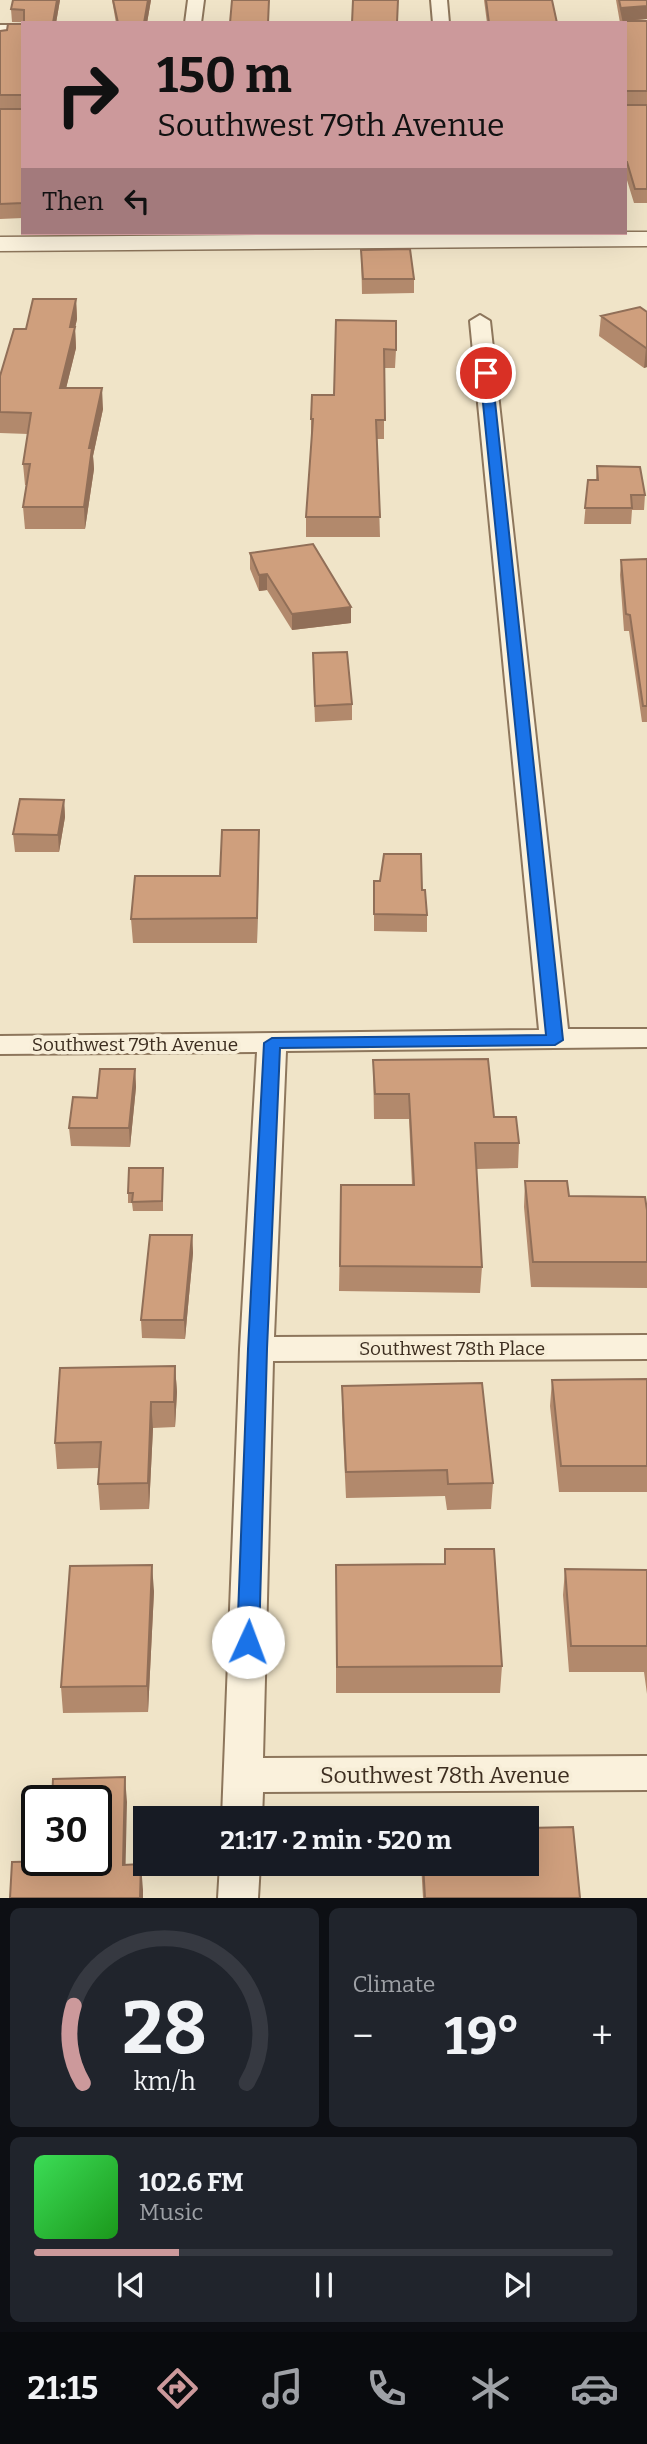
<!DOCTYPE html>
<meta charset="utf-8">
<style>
body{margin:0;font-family:Bitter,serif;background:#20242c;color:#f1f3f6;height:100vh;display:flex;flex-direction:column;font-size:26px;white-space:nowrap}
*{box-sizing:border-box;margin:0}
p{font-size:23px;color:#9ea1a6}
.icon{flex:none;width:38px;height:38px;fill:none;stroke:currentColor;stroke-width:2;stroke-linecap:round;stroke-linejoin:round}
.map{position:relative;height:1898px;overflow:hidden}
.sheet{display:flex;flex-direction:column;gap:10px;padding:10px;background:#0d0f14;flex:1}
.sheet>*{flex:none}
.hud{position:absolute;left:21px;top:21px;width:606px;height:214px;border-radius:0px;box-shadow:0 7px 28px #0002;background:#cc999b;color:#111;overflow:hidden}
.speed{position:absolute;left:21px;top:1785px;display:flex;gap:14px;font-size:35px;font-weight:700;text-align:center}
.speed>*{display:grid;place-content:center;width:91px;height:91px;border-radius:50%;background:#171b24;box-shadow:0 7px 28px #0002;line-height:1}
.speed .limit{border:4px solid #111;border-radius:10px;background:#fff;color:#111}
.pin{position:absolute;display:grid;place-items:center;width:60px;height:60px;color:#fff;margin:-30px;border:4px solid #fff;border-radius:50%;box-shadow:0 2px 7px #0007}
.me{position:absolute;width:77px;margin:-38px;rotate:2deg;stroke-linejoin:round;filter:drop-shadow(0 0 5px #0008)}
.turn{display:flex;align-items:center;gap:24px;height:147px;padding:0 21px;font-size:32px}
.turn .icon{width:91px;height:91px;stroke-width:2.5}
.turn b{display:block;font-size:49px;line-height:60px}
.then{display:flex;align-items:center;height:66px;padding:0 21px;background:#0003;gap:14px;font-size:26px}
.big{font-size:52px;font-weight:700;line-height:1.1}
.sheet .card{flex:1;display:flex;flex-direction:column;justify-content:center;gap:10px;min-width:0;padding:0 24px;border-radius:10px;background:#20242c}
.sheet .dial{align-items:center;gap:0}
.dial svg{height:182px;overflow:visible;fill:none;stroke:#363941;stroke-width:7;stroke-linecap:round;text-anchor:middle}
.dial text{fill:#f1f3f6;stroke:none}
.song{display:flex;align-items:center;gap:21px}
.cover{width:84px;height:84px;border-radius:10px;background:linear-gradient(135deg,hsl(130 70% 55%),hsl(120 70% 35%))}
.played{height:7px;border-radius:4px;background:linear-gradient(90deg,#cc999b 25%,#363941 25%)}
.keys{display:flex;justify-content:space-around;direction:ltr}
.heat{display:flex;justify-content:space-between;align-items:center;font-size:38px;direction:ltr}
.sheet .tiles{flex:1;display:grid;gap:10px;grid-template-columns:1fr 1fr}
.card:last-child{grid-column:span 2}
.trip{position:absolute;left:133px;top:1806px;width:406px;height:70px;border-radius:0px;background:#171b24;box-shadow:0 7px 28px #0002;font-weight:700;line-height:70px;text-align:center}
.tab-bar{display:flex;height:112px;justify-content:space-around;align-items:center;background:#090b0e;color:#9ea1a6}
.tab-bar .icon{width:49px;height:49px}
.tab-bar .selected{color:#cc999b}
.tab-bar b{font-size:32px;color:#f1f3f6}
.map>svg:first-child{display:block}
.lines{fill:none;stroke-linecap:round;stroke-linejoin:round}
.minor-casing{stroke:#8d765c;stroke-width:4}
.tertiary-casing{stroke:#8d765c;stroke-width:3}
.minor{fill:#faf1dc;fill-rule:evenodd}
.tertiary{fill:#faf1dc;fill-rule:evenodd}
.wall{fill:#b2896c}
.shaded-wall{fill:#916f58}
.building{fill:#cf9f7d;stroke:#916f58;stroke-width:2}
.route{fill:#1a73e8;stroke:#114b97;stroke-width:2}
.labels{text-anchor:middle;stroke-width:7;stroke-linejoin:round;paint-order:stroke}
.street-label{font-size:19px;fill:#3d2e20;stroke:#f7eed8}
.near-street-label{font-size:23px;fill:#3d2e20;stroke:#f7eed8}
</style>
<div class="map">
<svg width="647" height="1898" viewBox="0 0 647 1898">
<rect width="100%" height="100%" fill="#f0e4c8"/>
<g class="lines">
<g class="minor-casing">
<path id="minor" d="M188,0H204L201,23H185Z
M431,0H447L449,23H433Z
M0,25H23V35H0Z
M480,315L490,321L568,1029H647V1047L286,1051L274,1337L647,1335V1359L273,1361L263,1758L647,1756V1790L263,1792L262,1818H222L240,1349L257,1052L0,1054V1036L539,1030L470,321Z
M220,1864H260L258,1898H218Z"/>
</g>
<g class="tertiary-casing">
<path id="tertiary" d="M625,232H647V246L0,251V237Z"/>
</g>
<use href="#minor" class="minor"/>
<use href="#tertiary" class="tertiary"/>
</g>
<path class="wall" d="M13,0H60L56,23L12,22L11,9Z
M112,0H151L147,23H116Z
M484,0H552L557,23H487Z
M616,0H647V19L627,21H647V203H634L626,177H625V23H620Z
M23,24V218L0,219V31L7,30Z
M361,250L414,279V293L362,294Z
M76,299L77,319L75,328L76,348L66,388L103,409L93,456L94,469L85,529H25L23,507L26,485H25L23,464L28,434L0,433V376L26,329Z
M647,312V367L644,368L599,336L601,316Z
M336,320L396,350L395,368H384V439H377L380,537H306V517L312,438H311V419L334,395Z
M597,466L645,495L644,510H632L631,524H584L588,480H596Z
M250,553L351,623L292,630L267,590L259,591L250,569Z
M647,559V722H642L629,631H624L620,575L621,560Z
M313,669L352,704V720L315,722Z
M64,800L65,817L59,852H15L13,834Z
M259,830L257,943H133L131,919L220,876Z
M374,881L427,915V932L374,931Z
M373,1060L494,1117L519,1143L518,1168L476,1169L482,1267L480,1293L339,1291L341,1185H412L409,1119H374Z
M135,1069L136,1087L130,1147L71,1146L69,1128L97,1098Z
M163,1168V1211H133L132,1203H128V1193Z
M525,1181L569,1196L647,1210V1288L531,1287L524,1207Z
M192,1235L193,1253L185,1339L142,1338L141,1320Z
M175,1366L177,1392L175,1427L153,1428L149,1509L100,1510L98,1484L99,1468L57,1469L55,1443Z
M647,1379V1492H559L550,1406L552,1380Z
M342,1386L493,1483L491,1509L447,1510L445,1496L346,1498L342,1412Z
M445,1549L502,1666L500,1693H336V1565L444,1564Z
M565,1569L647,1570V1694L644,1672H569L563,1595Z
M154,1591L148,1712L63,1713L61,1687Z
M421,1864H527L580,1898H423Z"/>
<path class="shaded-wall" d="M57,0H60L56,23H53Z
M148,0H151L147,23H144Z
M647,6V19L623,21L622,8Z
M76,299L77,319L75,328L76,348L61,409L60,388L70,327Z
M647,347V367L644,368L646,348Z
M102,388L103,409L93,456L94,469L85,529L84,507L89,448Z
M267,574V590L259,591V575Z
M351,607V623L292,630V614Z
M64,800L65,817L59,852L58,835Z
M259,830V854L257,943V918Z
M135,1069L136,1087L130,1147L129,1128Z
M192,1235L193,1253L185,1339L184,1320Z
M175,1366L177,1392L175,1427L174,1402Z
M151,1402L153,1428L149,1509L148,1483Z
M152,1565L154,1591L148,1712L147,1686Z
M125,1777L127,1802L125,1890L123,1865Z
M141,1864L143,1890V1898H140Z"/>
<path class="building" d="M13,0H57L53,23H24V10L11,9Z
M113,0H148L144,23H118Z
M232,0H269L268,23H230Z
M353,0H398L397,23H352Z
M486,0H552L557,23H489Z
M619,0H647V6L622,8L624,21H647V91H625V23H624Z
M8,24H23V95H0V31L7,30Z
M625,105H647V189H635L627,162H625Z
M0,109H23V203L0,204Z
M410,249L414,279H363L361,250Z
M33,299H76L70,327H75L60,388H102L89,448H92L84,507H23L30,464H23L31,413L0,412V376L14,329H26Z
M640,307L647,312V347L646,348L601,316Z
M336,320L396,321V350L384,349L385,420H376L380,517H306L313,419H311L312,395H334Z
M597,466L640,467L645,495H631L632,508H585L588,480H598Z
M313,544L351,607L292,614L267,574L259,575L250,553Z
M647,559V706H643L630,615L626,614L621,560Z
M347,652L352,704L315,706L313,653Z
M20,799L64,800L58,835L13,834Z
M222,830H259L257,918L131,919L135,876H220Z
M384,854H421L422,890H425L427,915L374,914V881H380Z
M488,1059L494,1117H516L519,1143H475L482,1267L340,1266L341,1185H414L409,1094H375L373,1060Z
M100,1069H135L129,1128H69L73,1097L97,1098Z
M129,1168H163L162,1201L132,1202L133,1193H128Z
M525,1181H567L569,1196L645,1197L647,1210V1262H533Z
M150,1235H192L184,1320H141Z
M175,1366L174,1402H151L148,1483L98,1484L101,1442L55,1443L60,1368Z
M647,1379V1466H561L552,1380Z
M482,1383L493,1483L448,1484L447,1470L346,1472L342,1386Z
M445,1549H494L502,1666L337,1667L336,1565L445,1564Z
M152,1565L147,1686L61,1687L70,1566Z
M565,1569L647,1570V1646H571Z
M125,1777L123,1865L141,1864L140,1898H10L12,1862L96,1860V1801H52L53,1779Z
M573,1827L580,1898H425L423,1864H527V1828Z"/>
<path class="route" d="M486,369L492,373L563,1040L555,1045L280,1048L267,1349L259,1642L256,1648L248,1651L240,1648L237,1642L248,1349L264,1043L272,1038L546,1035L480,373Z"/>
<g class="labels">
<g class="street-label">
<text x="135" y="1051">Southwest 79th Avenue</text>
<text x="452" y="1355">Southwest 78th Place</text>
</g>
<g class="near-street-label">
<text x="445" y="1783">Southwest 78th Avenue</text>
</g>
</g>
</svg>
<div class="speed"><div class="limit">30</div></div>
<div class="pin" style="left:486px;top:373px;background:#d93025"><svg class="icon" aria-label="arrive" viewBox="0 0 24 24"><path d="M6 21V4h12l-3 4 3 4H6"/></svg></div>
<svg class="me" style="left:248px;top:1642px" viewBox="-20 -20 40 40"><circle r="19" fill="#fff"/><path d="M0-13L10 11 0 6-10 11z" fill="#1a73e8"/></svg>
<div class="trip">21:17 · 2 min · 520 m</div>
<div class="hud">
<div class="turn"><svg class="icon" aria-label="right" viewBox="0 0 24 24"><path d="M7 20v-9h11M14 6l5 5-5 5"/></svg><div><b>150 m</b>Southwest 79th Avenue</div></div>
<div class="then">Then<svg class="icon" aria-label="left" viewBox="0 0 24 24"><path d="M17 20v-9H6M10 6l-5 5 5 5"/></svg></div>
</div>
</div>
<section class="sheet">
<div class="tiles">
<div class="card dial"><svg viewBox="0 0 100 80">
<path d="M14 69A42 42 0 1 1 86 69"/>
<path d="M14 69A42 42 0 0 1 10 35" stroke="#cc999b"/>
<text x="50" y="56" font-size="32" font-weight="700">28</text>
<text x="50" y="72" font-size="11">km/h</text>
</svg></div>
<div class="card"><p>Climate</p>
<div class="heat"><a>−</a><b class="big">19°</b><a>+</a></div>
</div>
<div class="card">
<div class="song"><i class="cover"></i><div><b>102.6 FM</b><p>Music</p></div></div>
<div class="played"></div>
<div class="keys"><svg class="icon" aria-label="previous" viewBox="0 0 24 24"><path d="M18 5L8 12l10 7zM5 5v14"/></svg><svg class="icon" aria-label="pause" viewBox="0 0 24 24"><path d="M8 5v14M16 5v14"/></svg><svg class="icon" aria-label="next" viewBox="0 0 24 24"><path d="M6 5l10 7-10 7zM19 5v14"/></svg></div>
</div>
</div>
</section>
<nav class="tab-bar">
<b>21:15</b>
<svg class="icon selected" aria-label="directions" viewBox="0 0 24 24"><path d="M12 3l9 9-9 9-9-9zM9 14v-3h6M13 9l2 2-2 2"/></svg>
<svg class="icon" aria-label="music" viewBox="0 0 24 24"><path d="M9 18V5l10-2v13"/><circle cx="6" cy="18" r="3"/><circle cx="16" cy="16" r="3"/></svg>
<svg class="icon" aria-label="phone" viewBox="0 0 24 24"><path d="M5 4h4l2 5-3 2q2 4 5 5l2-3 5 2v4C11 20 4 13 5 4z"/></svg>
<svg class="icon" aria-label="climate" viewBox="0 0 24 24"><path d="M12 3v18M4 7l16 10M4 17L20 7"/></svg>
<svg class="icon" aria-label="car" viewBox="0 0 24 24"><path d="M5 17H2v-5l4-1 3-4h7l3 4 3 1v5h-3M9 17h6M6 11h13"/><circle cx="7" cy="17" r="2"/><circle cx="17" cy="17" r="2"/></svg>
</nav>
